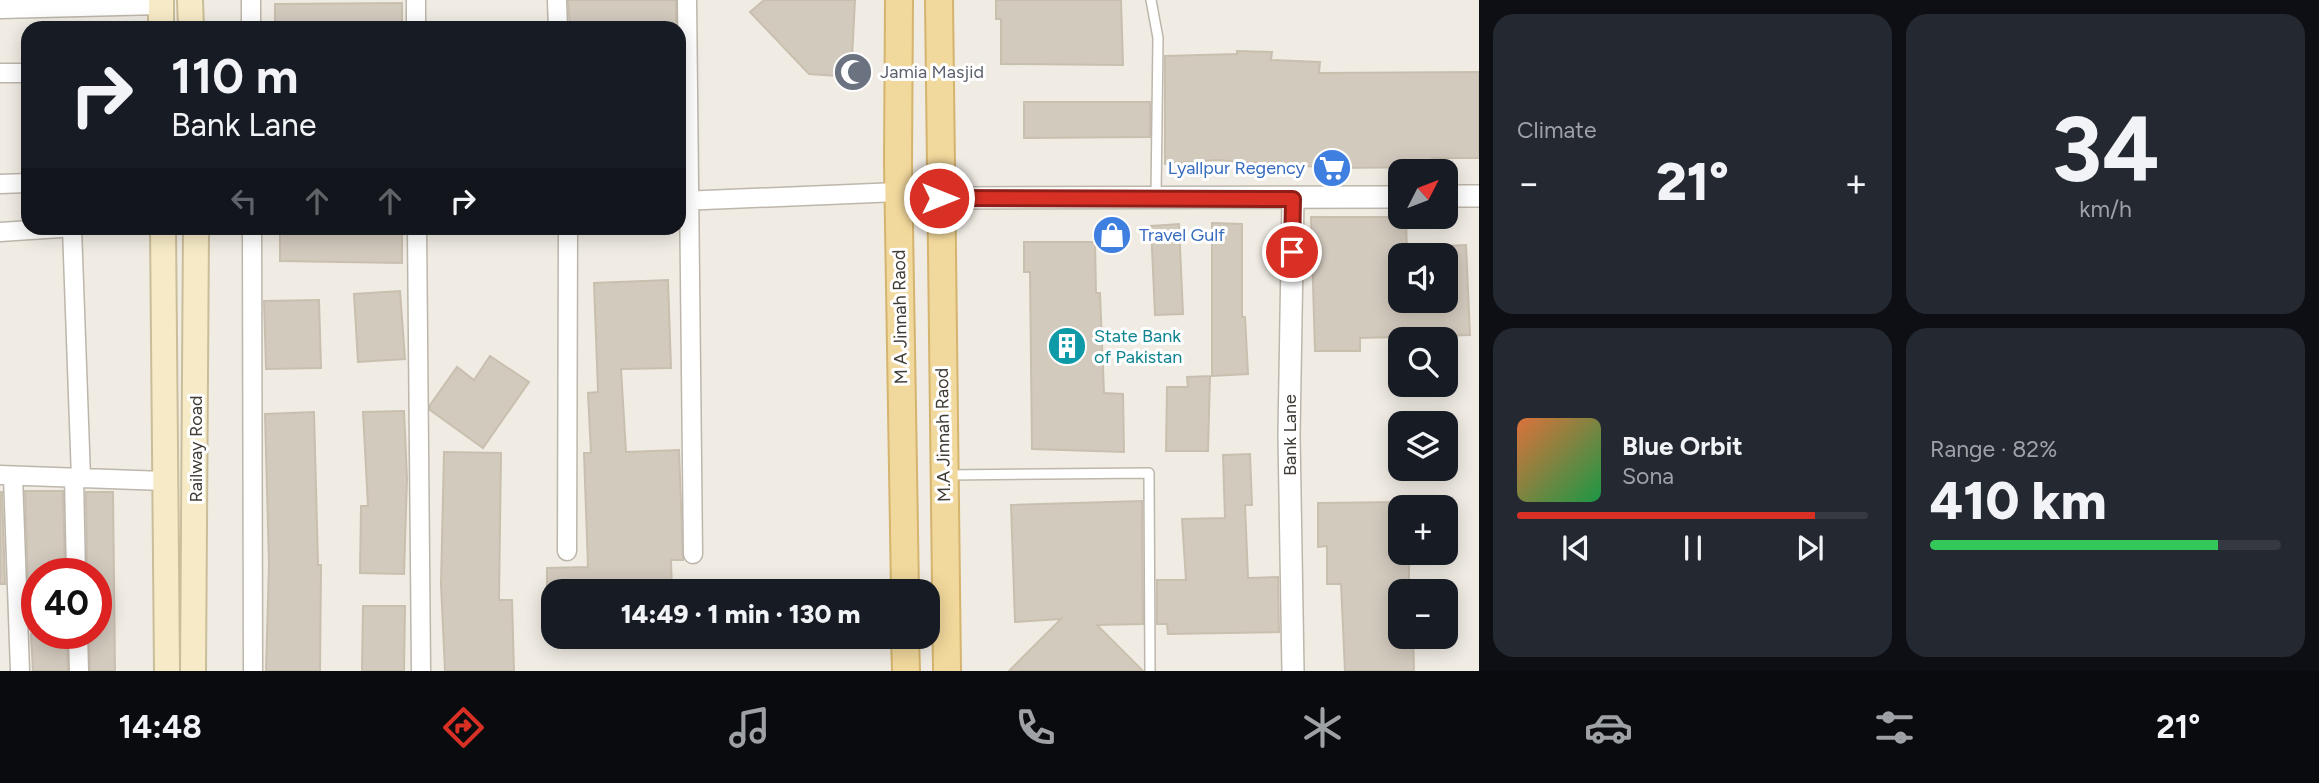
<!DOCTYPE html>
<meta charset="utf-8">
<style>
body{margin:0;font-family:Figtree,sans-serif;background:#242831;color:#f1f3f6;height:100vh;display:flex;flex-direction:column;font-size:26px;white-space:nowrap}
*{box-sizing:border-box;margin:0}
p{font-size:23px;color:#9ea1a6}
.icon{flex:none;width:38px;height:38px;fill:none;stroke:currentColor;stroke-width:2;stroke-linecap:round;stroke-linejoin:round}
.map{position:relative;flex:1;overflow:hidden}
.sheet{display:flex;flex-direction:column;gap:14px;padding:14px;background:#0d0f14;width:840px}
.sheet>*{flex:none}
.top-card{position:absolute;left:21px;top:21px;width:665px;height:214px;border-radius:21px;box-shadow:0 4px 18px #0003;background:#171b24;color:#f1f3f6;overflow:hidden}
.needle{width:46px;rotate:48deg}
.buttons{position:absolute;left:1388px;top:159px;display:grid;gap:14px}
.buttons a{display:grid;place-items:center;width:70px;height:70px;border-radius:14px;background:#171b24;box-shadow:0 4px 18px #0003;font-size:35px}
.speed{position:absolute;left:21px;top:558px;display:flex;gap:14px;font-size:35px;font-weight:700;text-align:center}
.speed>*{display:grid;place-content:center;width:91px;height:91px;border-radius:50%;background:#171b24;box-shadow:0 4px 18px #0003;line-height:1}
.speed .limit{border:10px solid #d22;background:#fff;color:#111}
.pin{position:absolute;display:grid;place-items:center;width:60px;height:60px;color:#fff;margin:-30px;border:4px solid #fff;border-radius:50%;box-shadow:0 2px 7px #0007}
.me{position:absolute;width:77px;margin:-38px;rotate:90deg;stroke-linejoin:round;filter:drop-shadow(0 0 5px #0008)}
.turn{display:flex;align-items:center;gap:24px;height:147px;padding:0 35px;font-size:32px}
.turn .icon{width:91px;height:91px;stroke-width:2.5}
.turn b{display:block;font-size:49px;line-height:60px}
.lanes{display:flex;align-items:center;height:66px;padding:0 35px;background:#0003;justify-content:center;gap:35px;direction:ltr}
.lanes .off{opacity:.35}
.big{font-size:52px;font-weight:800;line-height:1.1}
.sheet .card{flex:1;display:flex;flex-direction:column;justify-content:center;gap:10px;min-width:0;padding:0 24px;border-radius:21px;background:#242831}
.sheet .dial{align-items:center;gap:0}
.dial b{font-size:91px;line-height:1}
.song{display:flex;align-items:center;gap:21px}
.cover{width:84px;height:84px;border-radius:10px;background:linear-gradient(135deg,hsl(20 70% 55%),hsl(140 70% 35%))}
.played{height:7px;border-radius:4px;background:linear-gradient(90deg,#d93025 85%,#363941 85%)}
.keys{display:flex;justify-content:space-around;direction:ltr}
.heat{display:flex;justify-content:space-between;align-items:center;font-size:38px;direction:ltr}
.charge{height:10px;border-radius:5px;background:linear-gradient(90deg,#34c759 82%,#363941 0)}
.sheet .tiles{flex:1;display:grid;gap:14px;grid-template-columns:repeat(2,1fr)}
.trip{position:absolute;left:541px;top:579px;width:399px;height:70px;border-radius:21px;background:#171b24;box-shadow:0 4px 18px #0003;font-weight:800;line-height:70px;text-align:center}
.dock{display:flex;height:112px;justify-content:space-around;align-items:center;background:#090b0e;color:#9ea1a6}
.dock .icon{width:49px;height:49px}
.dock .selected{color:#d93025}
.dock b{font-size:32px;color:#f1f3f6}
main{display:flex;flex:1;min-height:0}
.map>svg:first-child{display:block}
.building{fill:#d3cabe;stroke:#c9bfaf;stroke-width:2}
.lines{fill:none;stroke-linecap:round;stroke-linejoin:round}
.service-casing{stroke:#bdb6ab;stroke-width:12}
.minor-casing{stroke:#bdb6ab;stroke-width:21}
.tertiary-casing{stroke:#bdb6ab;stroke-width:24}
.secondary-casing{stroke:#cabd99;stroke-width:28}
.primary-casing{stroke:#d4b46e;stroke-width:30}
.service{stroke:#fff;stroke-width:9}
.minor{stroke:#fff;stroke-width:18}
.tertiary{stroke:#fff;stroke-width:21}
.secondary{stroke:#f7ebc7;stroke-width:24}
.primary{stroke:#f1d89c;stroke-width:26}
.route-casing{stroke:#8d1f18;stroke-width:18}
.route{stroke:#d93025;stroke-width:12}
.labels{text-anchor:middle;stroke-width:6;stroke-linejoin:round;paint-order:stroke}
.worship-label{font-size:18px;fill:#5b616d;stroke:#fff;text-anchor:start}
.shop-label{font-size:18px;fill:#366cbe;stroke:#fff;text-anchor:end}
.street-label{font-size:18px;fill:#413c35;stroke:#fff}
.culture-label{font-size:18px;fill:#0d838f;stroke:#fff;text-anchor:start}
</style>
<main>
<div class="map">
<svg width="1479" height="671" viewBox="0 0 1479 671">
<rect width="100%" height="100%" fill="#f0ece4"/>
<path class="building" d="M568,0H676V28H570Z
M764,0H855L851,77L809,74L750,12Z
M996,0H1121L1123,65L1001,64V19H996Z
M402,3V28H275V4Z
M1237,51L1272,52L1271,60L1320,62L1319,73L1479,72V158H1432V167L1335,168L1216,160L1165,164V56L1237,54Z
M1024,102H1150V137L1024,138Z
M1311,217H1406L1407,256H1400V301H1446V246L1466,245L1470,335L1360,338V351H1315Z
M1212,223L1242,224V317H1245L1248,374L1212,376Z
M1179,224L1183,314L1155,315L1151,226Z
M280,228H402V263L280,261Z
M1024,242H1095L1096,293H1100L1104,393L1123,394L1124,452L1032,449L1030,272H1024Z
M668,280L671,368L621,369L626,452L679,450L683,560H671L672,592H547V568L588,567L584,453H591L588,393L598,392L594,283Z
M400,291L405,359L358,362L354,294Z
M319,300L321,368L266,369L264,301Z
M490,356L529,382L483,448L430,410V405L457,367L474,380Z
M1210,376L1208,451H1166L1167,387H1188L1187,377Z
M404,411L407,478L404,574L360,573L361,506H368L363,412Z
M314,412L318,565H321L320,671H266L269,564L265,414Z
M444,452L501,453L499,600H512L514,671H445L441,584Z
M1250,454L1252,505H1245L1248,578L1278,577L1279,632L1168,634L1167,624H1157V580H1186L1182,519L1225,518L1223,455Z
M25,491H63L65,574H37V583H28Z
M0,492H2L5,584H0Z
M86,492H113L115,671H90L89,634H96V574H87Z
M1142,501L1143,624L1097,625L1143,671H1009L1061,619L1015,622L1011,505Z
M1400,502V559H1409V585H1400V637H1413L1414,671H1345L1341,584H1327V546L1318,547V503Z
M363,606H405L404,671H362Z
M31,634H67L68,671H33Z"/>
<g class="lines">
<g class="service-casing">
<path id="service" d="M1151,0L1158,38L1156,197
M946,475L1149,473L1150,671"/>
</g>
<g class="minor-casing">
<path id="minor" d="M251,0V28
M416,0V28
M687,0L693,554
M557,2L558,28
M0,9L161,5
M0,73H28
M0,184L28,183
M681,201L898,192
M72,228L81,478
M252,228L253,671
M417,228L421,671
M0,232L61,228
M0,475L164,481
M13,476L20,671
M74,478L76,574
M567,551L568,228
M78,634L79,671"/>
</g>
<g class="tertiary-casing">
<path id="tertiary" d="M1446,196H1479
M939,198L1400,197
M1293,199L1289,435L1293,671"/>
</g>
<g class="secondary-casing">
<path id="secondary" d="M161,0V28
M190,0L191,28
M163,228L167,671
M193,671L196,228"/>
</g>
<g class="primary-casing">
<path id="primary" d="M899,0L898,164L905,592
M939,0L947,671
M905,637L906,671"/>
</g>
<use href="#service" class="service"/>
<use href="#minor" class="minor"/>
<use href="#tertiary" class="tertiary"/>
<use href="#secondary" class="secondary"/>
<use href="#primary" class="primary"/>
</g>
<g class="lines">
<g class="route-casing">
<path id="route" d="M939,198L1293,199L1292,252"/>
</g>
<use href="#route" class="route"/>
</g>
<defs>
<g id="mosque-disc" transform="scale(2.0125)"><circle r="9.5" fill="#6b7280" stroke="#fff"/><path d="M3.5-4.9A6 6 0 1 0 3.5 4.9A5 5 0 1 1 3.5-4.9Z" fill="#fff"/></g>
<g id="supermarket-disc" transform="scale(2.0125)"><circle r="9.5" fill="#3f7fe0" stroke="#fff"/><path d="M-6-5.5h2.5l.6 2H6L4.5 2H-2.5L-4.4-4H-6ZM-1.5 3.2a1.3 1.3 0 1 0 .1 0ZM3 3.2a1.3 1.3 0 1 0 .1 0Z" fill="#fff"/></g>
<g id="shop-disc" transform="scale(2.0125)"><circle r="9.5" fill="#3f7fe0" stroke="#fff"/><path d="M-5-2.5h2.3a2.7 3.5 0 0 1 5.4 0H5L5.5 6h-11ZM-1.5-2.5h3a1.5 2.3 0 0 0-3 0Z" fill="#fff"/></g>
<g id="building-disc" transform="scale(2.0125)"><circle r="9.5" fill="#0f9aa8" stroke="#fff"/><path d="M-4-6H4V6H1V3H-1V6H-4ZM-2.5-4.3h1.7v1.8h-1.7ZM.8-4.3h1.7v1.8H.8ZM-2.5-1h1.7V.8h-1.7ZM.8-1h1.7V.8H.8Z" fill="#fff"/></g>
</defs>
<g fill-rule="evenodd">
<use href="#mosque-disc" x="853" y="72"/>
<use href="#supermarket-disc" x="1332" y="168"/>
<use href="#shop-disc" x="1112" y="235"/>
<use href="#building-disc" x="1067" y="346"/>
</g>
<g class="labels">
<g class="worship-label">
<text x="880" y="78">Jamia Masjid</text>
</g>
<g class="shop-label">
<text x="1305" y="174">Lyallpur Regency</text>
<text x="1139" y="241" text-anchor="start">Travel Gulf</text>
</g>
<g class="street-label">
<text transform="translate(900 317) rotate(-91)" y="6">M A Jinnah Raod</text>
<text transform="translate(943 435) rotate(-91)" y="6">M.A Jinnah Raod</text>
<text transform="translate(1290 435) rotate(-90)" y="6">Bank Lane</text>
<text transform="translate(196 449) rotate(-90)" y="6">Railway Road</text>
</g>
<g class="culture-label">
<text x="1094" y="342">State Bank<tspan x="1094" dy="21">of Pakistan</tspan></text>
</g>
</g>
</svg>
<div class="buttons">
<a><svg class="needle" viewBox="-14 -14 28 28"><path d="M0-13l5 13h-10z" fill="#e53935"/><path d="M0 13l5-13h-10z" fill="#9ea1a6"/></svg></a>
<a><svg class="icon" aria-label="sound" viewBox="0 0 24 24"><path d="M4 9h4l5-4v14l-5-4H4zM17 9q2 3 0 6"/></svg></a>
<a><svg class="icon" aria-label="search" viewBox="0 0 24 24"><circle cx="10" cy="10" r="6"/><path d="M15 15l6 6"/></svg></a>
<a><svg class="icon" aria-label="layers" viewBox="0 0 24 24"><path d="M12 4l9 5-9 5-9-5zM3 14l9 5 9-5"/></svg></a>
<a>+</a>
<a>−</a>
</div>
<div class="speed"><div class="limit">40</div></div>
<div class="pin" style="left:1292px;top:252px;background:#d93025"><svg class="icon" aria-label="arrive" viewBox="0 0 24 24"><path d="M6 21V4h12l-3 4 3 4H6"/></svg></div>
<svg class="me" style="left:939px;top:198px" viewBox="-20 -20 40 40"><circle r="17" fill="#d93025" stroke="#fff" stroke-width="3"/><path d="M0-11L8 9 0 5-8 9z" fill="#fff"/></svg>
<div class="trip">14:49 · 1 min · 130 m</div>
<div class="top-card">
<div class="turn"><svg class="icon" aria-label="right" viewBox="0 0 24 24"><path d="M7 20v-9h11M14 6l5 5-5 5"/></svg><div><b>110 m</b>Bank Lane</div></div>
<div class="lanes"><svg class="icon off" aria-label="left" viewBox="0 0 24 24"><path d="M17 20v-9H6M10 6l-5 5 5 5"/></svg><svg class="icon off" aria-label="ahead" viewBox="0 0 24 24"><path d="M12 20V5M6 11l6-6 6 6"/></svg><svg class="icon off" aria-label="ahead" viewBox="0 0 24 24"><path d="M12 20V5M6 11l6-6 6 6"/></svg><svg class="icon" aria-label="right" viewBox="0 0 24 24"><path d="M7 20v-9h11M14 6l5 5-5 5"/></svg></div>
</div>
</div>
<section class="sheet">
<div class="tiles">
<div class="card"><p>Climate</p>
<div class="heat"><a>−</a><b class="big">21°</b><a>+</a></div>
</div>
<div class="card dial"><b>34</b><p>km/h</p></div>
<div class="card">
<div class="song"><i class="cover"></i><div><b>Blue Orbit</b><p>Sona</p></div></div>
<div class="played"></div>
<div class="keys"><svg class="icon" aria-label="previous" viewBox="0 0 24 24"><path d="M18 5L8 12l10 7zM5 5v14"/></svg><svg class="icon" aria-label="pause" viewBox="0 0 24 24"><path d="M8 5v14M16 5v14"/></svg><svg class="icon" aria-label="next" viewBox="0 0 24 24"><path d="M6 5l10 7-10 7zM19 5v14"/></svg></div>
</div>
<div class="card"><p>Range · 82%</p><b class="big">410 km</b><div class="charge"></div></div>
</div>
</section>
</main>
<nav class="dock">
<b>14:48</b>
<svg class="icon selected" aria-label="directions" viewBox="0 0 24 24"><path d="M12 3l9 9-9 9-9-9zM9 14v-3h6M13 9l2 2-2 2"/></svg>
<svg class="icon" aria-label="music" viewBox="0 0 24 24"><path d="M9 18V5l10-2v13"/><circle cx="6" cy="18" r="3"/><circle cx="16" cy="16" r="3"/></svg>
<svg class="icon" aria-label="phone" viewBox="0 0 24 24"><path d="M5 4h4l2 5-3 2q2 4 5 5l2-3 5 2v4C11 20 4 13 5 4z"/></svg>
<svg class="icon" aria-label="climate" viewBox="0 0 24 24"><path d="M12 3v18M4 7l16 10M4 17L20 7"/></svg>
<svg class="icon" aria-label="car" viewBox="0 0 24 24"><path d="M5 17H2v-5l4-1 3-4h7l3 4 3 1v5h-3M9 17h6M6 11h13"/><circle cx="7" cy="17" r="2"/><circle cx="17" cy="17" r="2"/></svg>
<svg class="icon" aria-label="filters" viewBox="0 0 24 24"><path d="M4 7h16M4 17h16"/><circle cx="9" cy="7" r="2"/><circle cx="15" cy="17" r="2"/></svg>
<b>21°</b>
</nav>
